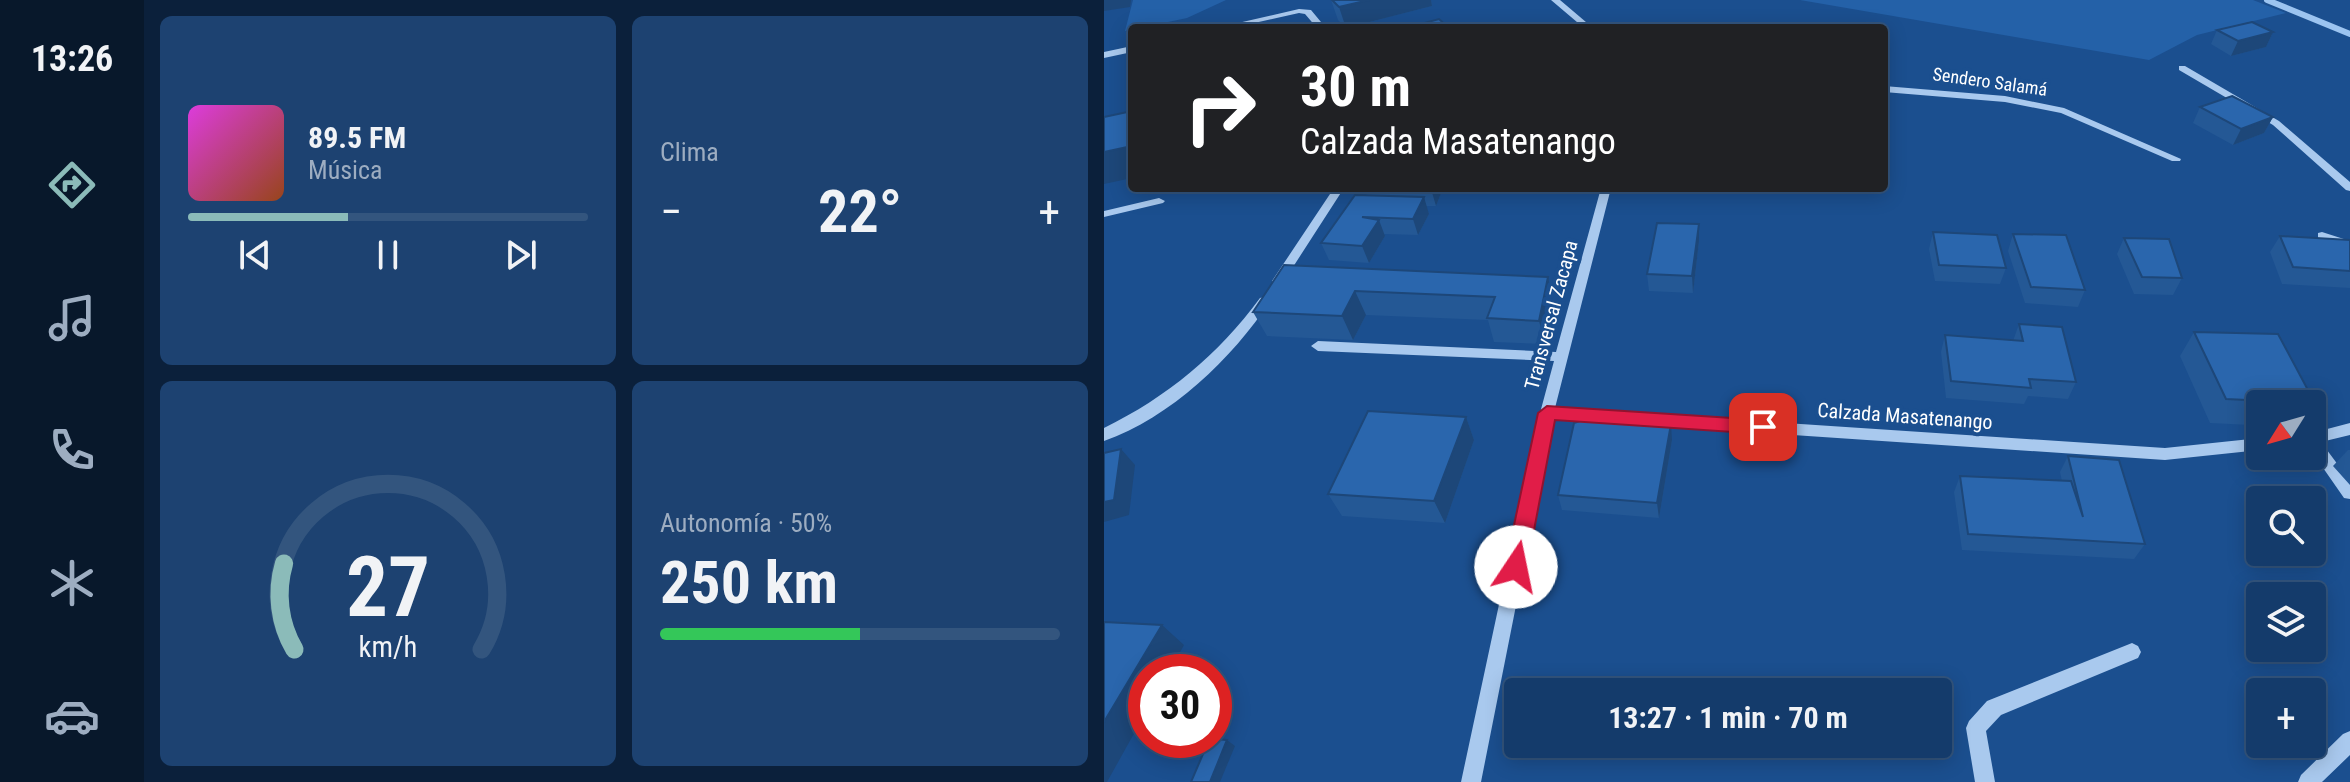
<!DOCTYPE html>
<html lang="es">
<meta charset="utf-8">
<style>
body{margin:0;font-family:"Roboto Condensed",sans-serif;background:#1d4271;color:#f1f3f6;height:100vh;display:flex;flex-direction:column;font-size:30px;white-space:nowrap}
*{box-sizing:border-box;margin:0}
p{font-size:26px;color:#9dadc1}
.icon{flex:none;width:44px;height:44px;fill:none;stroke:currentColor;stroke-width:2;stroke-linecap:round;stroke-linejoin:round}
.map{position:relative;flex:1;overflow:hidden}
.sheet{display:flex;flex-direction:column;gap:16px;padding:16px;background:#0b203b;width:960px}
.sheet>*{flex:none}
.top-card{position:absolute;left:24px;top:24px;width:760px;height:168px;border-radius:8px;box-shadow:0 4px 20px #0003,0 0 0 2px #33557e;background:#202124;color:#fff;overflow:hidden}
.needle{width:52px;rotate:233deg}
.buttons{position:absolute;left:1142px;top:390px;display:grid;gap:16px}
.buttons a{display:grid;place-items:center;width:80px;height:80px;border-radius:8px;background:#143b6b;box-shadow:0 4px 20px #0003,0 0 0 2px #33557e;font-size:40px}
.speed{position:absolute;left:24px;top:654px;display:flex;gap:16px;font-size:40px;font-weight:700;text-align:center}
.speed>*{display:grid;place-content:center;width:104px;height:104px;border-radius:50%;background:#143b6b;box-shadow:0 4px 20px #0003,0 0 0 2px #33557e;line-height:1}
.speed .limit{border:12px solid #d22;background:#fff;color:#111}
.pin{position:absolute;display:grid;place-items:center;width:68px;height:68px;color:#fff;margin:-34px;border-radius:16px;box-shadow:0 4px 12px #0006}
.me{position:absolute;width:88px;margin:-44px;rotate:11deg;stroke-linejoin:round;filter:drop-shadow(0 0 6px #0008)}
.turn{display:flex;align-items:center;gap:28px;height:168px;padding:0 40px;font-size:36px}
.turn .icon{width:104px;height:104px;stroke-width:2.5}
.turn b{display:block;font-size:56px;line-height:68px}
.big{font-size:60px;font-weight:700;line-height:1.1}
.sheet .card{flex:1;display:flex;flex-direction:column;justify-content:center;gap:12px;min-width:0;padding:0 28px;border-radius:12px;background:#1d4271}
.sheet .dial{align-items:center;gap:0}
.dial svg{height:208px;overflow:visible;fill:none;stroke:#33557e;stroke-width:7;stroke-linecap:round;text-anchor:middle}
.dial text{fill:#f1f3f6;stroke:none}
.song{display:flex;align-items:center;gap:24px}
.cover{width:96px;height:96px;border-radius:12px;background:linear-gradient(135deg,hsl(300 70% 55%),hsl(20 70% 35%))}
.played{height:8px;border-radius:4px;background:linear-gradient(90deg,#8bbbb9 40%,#33557e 40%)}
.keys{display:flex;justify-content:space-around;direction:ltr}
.heat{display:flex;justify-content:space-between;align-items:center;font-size:44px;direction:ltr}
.charge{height:12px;border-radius:6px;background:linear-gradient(90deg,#34c759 50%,#33557e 0)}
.sheet .tiles{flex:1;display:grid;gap:16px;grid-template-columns:repeat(2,1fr)}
.trip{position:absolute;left:400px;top:678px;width:448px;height:80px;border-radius:8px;background:#143b6b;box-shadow:0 4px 20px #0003,0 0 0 2px #33557e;font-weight:700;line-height:80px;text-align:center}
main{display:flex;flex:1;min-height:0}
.tab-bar{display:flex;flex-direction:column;width:144px;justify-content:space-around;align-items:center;background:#08182b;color:#9dadc1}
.tab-bar .icon{width:56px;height:56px}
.tab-bar .selected{color:#8bbbb9}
.tab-bar b{font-size:36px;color:#f1f3f6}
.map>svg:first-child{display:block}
.green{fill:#2461a8}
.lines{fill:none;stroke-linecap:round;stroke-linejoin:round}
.stream{stroke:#9cc4f0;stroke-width:6}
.minor{fill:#a9c9ee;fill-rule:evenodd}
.wall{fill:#245895}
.shaded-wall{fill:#1d4779}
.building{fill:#2a66ad;stroke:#1d4779;stroke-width:2}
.route{fill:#e11d48;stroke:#92132f;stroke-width:2}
.labels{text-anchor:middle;stroke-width:8;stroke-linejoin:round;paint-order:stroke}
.far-street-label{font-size:18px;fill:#fff;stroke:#1b4f8f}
.street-label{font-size:20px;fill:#fff;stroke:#1b4f8f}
</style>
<main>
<nav class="tab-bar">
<b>13:26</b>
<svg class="icon selected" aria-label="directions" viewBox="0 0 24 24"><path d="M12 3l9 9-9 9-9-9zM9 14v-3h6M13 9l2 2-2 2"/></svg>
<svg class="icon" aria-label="music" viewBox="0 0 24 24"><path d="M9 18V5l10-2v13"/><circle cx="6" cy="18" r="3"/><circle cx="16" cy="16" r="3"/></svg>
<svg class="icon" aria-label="phone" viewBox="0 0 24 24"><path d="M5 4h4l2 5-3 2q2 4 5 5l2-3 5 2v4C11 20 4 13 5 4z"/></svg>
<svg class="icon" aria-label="climate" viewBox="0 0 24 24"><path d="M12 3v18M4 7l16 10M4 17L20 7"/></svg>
<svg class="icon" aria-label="car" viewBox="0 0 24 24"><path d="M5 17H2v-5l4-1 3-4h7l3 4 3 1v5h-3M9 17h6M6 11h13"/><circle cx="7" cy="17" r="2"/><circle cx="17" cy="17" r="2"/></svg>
</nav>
<section class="sheet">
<div class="tiles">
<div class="card">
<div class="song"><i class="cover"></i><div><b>89.5 FM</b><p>Música</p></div></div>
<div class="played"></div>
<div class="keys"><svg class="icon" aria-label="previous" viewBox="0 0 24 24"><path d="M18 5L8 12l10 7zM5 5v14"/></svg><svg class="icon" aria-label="pause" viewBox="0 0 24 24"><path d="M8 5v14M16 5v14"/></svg><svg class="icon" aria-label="next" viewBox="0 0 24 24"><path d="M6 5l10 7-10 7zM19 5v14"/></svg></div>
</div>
<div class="card"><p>Clima</p>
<div class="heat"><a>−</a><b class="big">22°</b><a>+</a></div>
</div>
<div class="card dial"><svg viewBox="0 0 100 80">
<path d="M14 69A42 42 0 1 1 86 69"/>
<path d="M14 69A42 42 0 0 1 10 36" stroke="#8bbbb9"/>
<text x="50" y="56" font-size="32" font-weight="700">27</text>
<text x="50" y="72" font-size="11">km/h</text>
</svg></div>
<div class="card"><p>Autonomía · 50%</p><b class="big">250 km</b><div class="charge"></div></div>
</div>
</section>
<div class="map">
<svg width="1246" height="782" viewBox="0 0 1246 782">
<rect width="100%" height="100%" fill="#1b4f8f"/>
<path class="green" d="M29,0H122L83,18L21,31Z
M696,0H1149L1182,13L1093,35L1045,60Z"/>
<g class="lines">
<path class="stream" d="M1163,0L1246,34"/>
<path class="minor" d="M447,0H456L489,28H480Z
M195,9L207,10L222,28H213L201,14L195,13L128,28H112Z
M28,46V52L0,58V52Z
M1075,66H1081L1175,121L1246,182V191L1242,190L1169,125L1075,70Z
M780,86L901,96L960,108L1077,159L1076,161H1068L957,113L901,102L780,92Z
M230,188H240L178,284H170L168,281Z
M497,188H507L451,408L1061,448L1156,438V450L1061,460L449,419L377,782H357L436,413L450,361L214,351L207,346L214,341L452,352Z
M55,198L61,201L59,203L0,217V211Z
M1218,232L1246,241V249L1214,239V233Z
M160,297L166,301C129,358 66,418 0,441V428C63,397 114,355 156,298Z
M1246,423V435L1217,442L1246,481V499L1240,498L1208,452V433Z
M1028,643L1034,646L1037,652L1034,658L897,715L882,731L891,782H871L862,728L865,721L883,701Z
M1246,731V755L1218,782H1194L1197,775L1239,734Z"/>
</g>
<path class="wall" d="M227,0H327L328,6L242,28L234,20Z
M1113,30L1169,32L1162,47L1127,56L1107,44Z
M1096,107L1169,117L1160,133L1129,145L1089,123Z
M260,188H339L332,206H322L325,214L314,235L280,234L281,236L265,263L225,260L217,243L262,195Z
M595,224V241L589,293L545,291L543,274Z
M829,232L902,268L896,284L831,281L825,249Z
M909,234L981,290L974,307L921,303L904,251Z
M1176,236L1246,240V288L1178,284L1166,252Z
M1020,238L1078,278L1069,295L1030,294L1013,254Z
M180,265L444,277L449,301L441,344L390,342L384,320L262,315L249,340L163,336L149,312Z
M915,324L972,382L964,399L924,396L920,404L842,398L837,352L841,335L909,341Z
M1090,332L1195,404H1156V422L1146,425L1106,423L1076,356Z
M362,417L370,440L341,523L238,516L224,494Z
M568,440L555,518L458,510L454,495Z
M1244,450H1246V485L1229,466Z
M964,456L1041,544L1030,559L858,550L850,492L856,476L958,481L956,472Z"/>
<path class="shaded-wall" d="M0,0H27L26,7L0,11Z
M265,0H327L328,6L242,28L235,7Z
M1169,32L1162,47L1127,56L1134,41Z
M1169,117L1160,133L1129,145L1137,129Z
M28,146V178L0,184V152Z
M327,188H339L332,206L327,189Z
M320,197L325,214L314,235L309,219Z
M275,220L281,236L265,263L258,246Z
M595,224V241L589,293L588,276Z
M444,277L449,301L441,344L435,321Z
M251,291L262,315L249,340L238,316Z
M1205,392L1195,404H1162L1164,401Z
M1156,412V422L1146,425Z
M362,417L370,440L341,523L330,501Z
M567,424L568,440L555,518L553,503Z
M17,449L31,465L25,515L0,522V502Z
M58,625L80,645L65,672H42V712L3,782H0V722Z
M123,740L131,746L116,782H106Z"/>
<path class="building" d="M228,0H265L235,7Z
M335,19L345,28H302Z
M1148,22L1169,32L1134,41L1113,30Z
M1128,96L1169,117L1137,129L1096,107Z
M28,111V146L0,152V117Z
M251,195L320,197L309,219L258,217L275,220L258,246L217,243Z
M553,223L595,224L588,276L543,274Z
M829,232L893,235L902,268L835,265Z
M909,234L962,235L981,290L927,287Z
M1176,236L1246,240V271L1189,267Z
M1020,238L1065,239L1078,278L1038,277Z
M180,265L444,277L435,321L383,318L391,297L251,291L238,316L149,312Z
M915,324L958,327L972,382L925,379L927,388L847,381L841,335L919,341Z
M1090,332L1174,334L1205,392L1164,401L1122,399Z
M264,411L362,417L330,501L224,494Z
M482,419L567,424L553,503L454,495L470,423Z
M17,449L10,500L0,502V453Z
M964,456L1015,460L1041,544L864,534L856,476L967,481L979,517Z
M0,622L58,625L0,722Z
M110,739L123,740L106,782H87L105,740Z"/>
<path class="route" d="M443,406L659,420L669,427L659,434L451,420L423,567L420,574L412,577L405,574L401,567L434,413Z"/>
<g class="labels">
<g class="far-street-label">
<text transform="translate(886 82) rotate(8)" y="6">Sendero Salamá</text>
</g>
<g class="street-label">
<text transform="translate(447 315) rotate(-75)" y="7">Transversal Zacapa</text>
<text transform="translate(801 416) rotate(4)" y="7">Calzada Masatenango</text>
</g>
</g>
</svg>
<div class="buttons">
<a><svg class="needle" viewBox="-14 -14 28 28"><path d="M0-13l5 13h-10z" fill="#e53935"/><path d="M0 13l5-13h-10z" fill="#9dadc1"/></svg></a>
<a><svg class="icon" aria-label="search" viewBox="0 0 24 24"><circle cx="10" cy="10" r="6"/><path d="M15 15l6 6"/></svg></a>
<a><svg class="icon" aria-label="layers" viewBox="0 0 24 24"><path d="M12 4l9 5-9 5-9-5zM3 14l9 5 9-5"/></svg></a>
<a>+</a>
</div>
<div class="speed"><div class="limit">30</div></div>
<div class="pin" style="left:659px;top:427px;background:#d93025"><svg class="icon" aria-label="arrive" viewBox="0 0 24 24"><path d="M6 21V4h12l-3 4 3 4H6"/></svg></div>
<svg class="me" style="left:412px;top:567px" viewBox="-20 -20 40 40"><circle r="19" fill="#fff"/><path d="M0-13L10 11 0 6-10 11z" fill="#e11d48"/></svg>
<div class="trip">13:27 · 1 min · 70 m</div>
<div class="top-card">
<div class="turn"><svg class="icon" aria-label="right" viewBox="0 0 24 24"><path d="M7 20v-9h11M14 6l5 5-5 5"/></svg><div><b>30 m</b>Calzada Masatenango</div></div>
</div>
</div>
</main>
